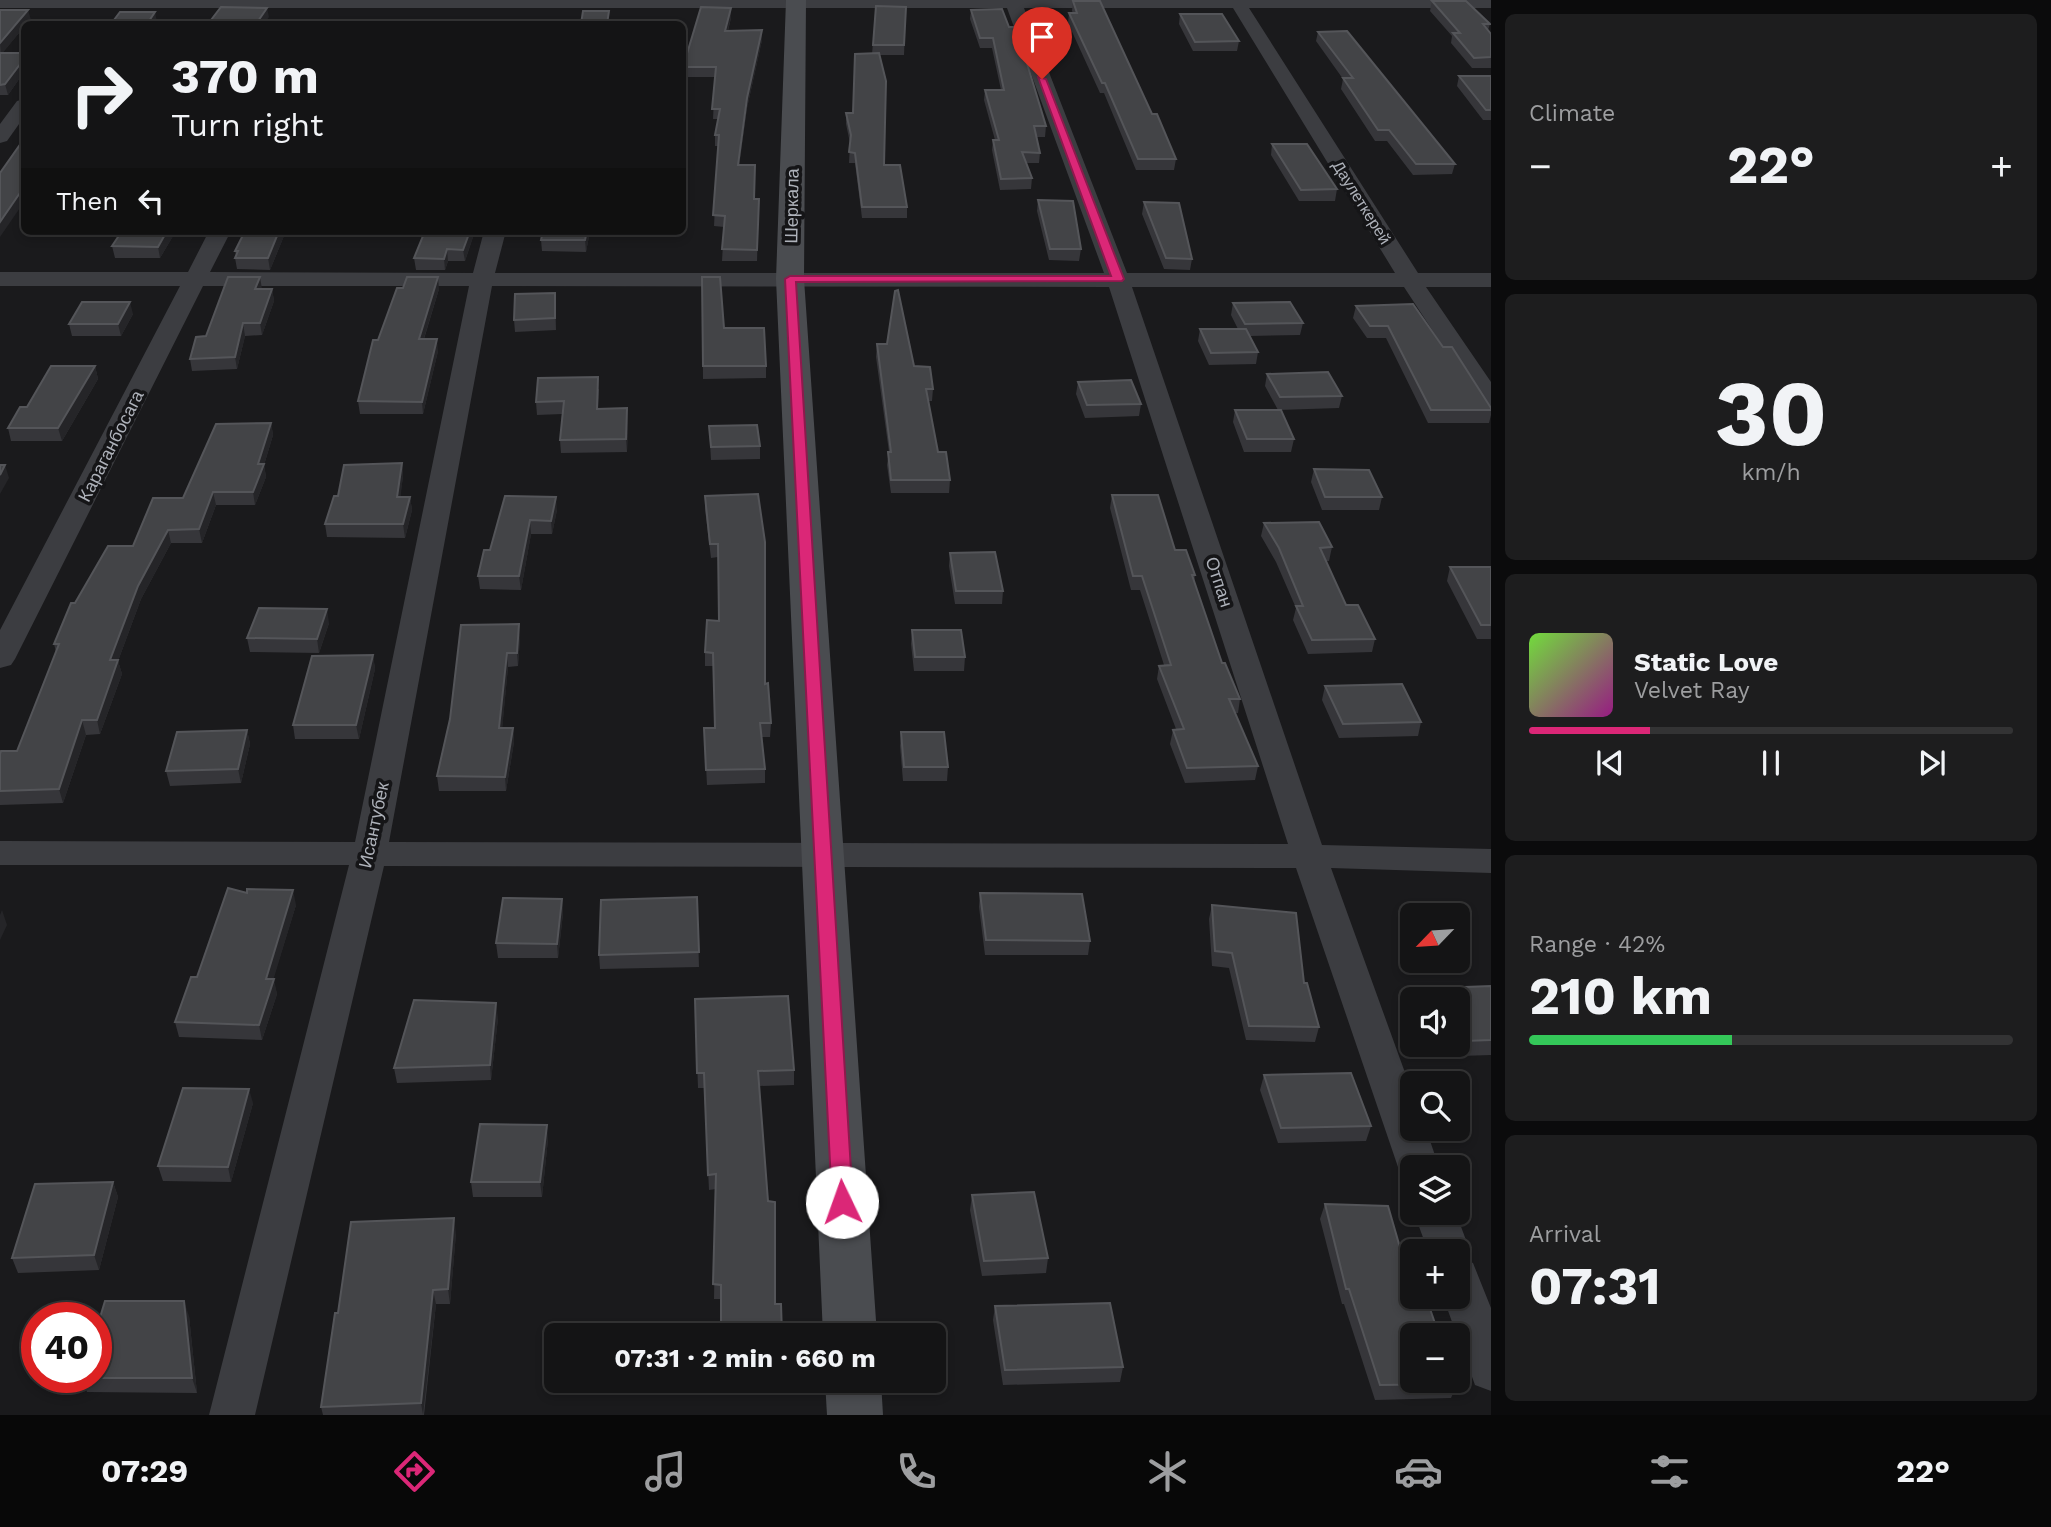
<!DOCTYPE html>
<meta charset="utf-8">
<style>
body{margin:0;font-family:"Work Sans",sans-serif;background:#1d1d1e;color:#f1f3f6;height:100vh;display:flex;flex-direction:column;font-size:26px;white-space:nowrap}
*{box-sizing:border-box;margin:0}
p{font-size:23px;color:#9d9ea0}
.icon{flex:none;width:38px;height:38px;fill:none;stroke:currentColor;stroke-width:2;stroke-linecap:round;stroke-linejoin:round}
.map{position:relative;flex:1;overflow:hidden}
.details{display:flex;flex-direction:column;gap:14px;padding:14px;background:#0b0b0c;width:560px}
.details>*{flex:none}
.top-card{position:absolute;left:21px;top:21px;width:665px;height:214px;border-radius:10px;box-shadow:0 4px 10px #0003,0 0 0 2px #333334;background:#141415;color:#f1f3f6;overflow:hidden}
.needle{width:46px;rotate:245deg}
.controls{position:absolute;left:1400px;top:903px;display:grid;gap:14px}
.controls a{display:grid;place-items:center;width:70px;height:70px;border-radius:10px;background:#141415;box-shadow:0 4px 10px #0003,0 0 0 2px #333334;font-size:35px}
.speed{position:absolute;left:21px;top:1302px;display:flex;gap:14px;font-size:35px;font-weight:700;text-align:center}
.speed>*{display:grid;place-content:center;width:91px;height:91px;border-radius:50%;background:#141415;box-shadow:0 4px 10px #0003,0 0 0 2px #333334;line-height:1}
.speed .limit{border:10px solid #d22;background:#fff;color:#111}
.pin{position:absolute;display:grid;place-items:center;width:60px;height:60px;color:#fff;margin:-72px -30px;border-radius:50% 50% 50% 0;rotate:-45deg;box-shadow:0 0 7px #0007}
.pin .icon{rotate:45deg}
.me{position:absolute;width:77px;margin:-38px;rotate:357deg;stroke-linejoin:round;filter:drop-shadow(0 0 5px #0008)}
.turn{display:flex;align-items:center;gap:24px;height:147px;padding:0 35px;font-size:32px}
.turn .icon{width:91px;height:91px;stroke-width:2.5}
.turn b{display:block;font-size:49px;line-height:60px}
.then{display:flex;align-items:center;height:66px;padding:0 35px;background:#0003;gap:14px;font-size:26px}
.big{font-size:52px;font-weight:700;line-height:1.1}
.details .tile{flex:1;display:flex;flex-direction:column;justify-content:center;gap:10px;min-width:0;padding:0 24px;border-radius:10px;background:#1d1d1e}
.details .dial{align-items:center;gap:0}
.dial b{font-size:91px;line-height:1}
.song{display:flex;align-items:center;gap:21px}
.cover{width:84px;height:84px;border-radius:10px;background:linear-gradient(135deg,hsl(100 70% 55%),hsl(310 70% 35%))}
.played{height:7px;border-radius:4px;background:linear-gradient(90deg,#db2777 25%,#333334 25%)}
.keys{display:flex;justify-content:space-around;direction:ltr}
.heat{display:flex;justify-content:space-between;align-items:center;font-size:38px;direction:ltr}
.charge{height:10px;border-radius:5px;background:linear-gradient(90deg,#34c759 42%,#333334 0)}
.trip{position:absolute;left:544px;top:1323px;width:402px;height:70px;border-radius:10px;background:#141415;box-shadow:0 4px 10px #0003,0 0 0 2px #333334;font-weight:700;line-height:70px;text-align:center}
.dock{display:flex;height:112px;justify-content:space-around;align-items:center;background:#080808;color:#9d9ea0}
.dock .icon{width:49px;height:49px}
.dock .current{color:#db2777}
.dock b{font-size:32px;color:#f1f3f6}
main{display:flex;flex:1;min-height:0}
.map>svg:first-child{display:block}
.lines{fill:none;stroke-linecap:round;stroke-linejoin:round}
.street{fill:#3c3d41;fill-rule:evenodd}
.secondary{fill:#4a4c50;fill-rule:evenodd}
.wall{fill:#36363a}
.shaded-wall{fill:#252528}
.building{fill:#434447;stroke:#545559;stroke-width:2}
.route{fill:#db2777;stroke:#8e194d;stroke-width:2}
.labels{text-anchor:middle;stroke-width:7;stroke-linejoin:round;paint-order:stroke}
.far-street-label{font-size:16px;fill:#aeb2ba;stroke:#151517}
.street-label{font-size:18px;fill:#aeb2ba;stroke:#151517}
</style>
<main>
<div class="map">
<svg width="1491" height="1415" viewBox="0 0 1491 1415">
<rect width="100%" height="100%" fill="#1a1a1c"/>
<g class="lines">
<path class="street" d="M0,0H1491V8H1249L1418,273H1491V287H1426L1491,382V409L1482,406L1404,287H1132L1322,845L1491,849V873L1331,868L1412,1092V1129H1426L1439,1167H1412V1181L1404,1179L1398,1167L1296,868L384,866L255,1415H209L349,865H0V841L355,842L469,286H203L15,659L11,665L0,668V630L180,286H0V272H188L209,231H231L210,272L473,273L484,231H506L495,273H1104L1007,8H0ZM1024,8H1233L1395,273H1127ZM492,286L1109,287L1288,844L389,842Z
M24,99V117L7,141L0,143V124L17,101Z
M1414,1213H1456L1470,1251L1466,1260L1473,1263L1491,1308V1391L1475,1385L1443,1297H1458V1251H1428Z"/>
<path class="secondary" d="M786,0H806L804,279L877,1335H823L776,279Z
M825,1381H881L883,1415H827Z"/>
</g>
<path class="wall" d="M1073,1L1152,114L1176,159L1174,170H1136L1104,93H1100L1068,23L1069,13H1073L1072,11Z
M1432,1L1490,24L1488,30L1491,34V68H1472L1451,43L1452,36L1430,11Z
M876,6L906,7L904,55H879L884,165L907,207V218H862L855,163H849L850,143L846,124V113H853L872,54Z
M731,8V18L728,31L762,30V40L747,108L739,165L754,199H759L757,261H722L724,227L714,226L718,146H715V135L718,119H713L715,77H684L683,67Z
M1002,9L1046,126L1045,137H1037L1040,153L1039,163H1026L1032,178L1031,189L1000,190L992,150L993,140H995L984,100L985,90H1001L992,48H980L970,19L971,10Z
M0,10L31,20L27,24H24V27L2,53L24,59V72L8,95H0Z
M1180,14L1239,41L1237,51H1193L1179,24Z
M1318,32L1455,164L1452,174L1413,175L1387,141H1375L1341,89L1343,79L1316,41Z
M1459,76H1491V120H1483L1457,86Z
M1272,144L1337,189L1335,201H1299L1271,155Z
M1038,200L1081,249L1079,261L1049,260L1037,211Z
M1144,202L1192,259L1190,270L1164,269L1142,214Z
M176,231L160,258H115L112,246Z
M286,231L270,270L237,269L235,258L236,255L235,251Z
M475,231L465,261H448L445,270H416L414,258Z
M543,231H590L586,252L542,251L541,240Z
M702,277L724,328L766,366V378L703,379Z
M262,289H272L274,301L262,335L245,336L237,369L192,371L190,359L206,336Z
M439,289L424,339L438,351L423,414H360L358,401L378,340Z
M555,293L556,330L515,332L514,320Z
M1233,303L1303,323L1300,335L1250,336L1258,352L1256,364L1209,365L1198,341L1200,329H1238L1231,315Z
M1356,306L1443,347L1491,408V415L1489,423H1428L1386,338H1367L1353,318Z
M133,314L121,336H72L69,324Z
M877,344L914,366L933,389L932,401H928L938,452L950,480L949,493H891L887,465L889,452L876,357Z
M95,366L98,379L62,441H11L8,428L27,407Z
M1267,374L1342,396L1339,408L1278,410L1265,386Z
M1078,382L1141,404L1139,416L1085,418L1076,394Z
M599,389L598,409L628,421L627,452L561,453L560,440L562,414L537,415L536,402Z
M1235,410L1294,439L1291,452H1244L1233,422Z
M271,423L273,435L264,465L266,477L255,505H216L202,543H171L141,599L118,661L122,674L100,734L86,735L63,803L0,805V754L17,751L56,652L54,644L75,603L183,498Z
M709,426L760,446V459L711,460Z
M402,463L403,476L400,497H410L412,510L405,538L327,537L325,524L338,496Z
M1314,469L1382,497L1379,510H1322L1311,482Z
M1112,495L1175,550L1195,575L1194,582L1222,663L1240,699L1238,713H1235L1258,766L1255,780L1185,783L1170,744L1173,730L1176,729L1157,679L1159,666L1164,665L1140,590H1131L1110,508Z
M505,496L557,510L552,534H531L521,590L480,589L478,576L490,550Z
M705,496L765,684L771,723L770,737H762L765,769V783L707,785L704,728H715L713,666H705V652L719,621L718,557L711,558L705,509Z
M1264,523L1332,547L1329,561H1326L1346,605L1375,639L1372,652L1308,654L1293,620L1296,608L1276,562L1261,536Z
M950,553L1003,591L1002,604H955L949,566Z
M1450,567H1491V639H1477L1447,581Z
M329,623L319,653L250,652L247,638Z
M912,630L965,657L964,671H914L911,644Z
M520,637L518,666L508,667L502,728H513L514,742L506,791H439L437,776L450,719Z
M373,655L375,669L359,739H295L293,725Z
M1325,686L1421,722L1418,736L1339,738L1322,700Z
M247,730L250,744L241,783L170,786L166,771Z
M901,732L948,767L947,781H903L900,746Z
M980,893L1090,941L1088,955H985L979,907Z
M697,897L699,967L600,969L599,955Z
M562,899L563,913L558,958H498L496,943Z
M296,905L273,979L277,994L262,1040L179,1037L175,1022L197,977Z
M1212,905L1319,1027L1315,1042L1246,1040L1229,968L1212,966L1209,919Z
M1491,986V1055L1460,1056L1455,1045H1458V999H1436L1440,988Z
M695,999L794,1070V1085L759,1086L721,1299H714L716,1189L709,1190L704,1088H698Z
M498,1018L491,1080L397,1083L394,1068Z
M1264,1075L1371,1126L1366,1141L1278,1143L1260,1090Z
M253,1103L231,1182L163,1181L158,1166Z
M548,1139L542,1197H473L471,1182Z
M113,1182L118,1197L99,1270L18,1273L12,1258Z
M972,1195L1048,1258L1046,1273L982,1276L970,1210Z
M1325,1204L1416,1304L1457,1384L1451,1398L1375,1400L1344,1304H1342L1320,1219Z
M456,1233L450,1304H436L424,1415H323L321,1407L338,1313Z
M995,1306L1123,1367L1120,1382L1003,1385L993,1320Z
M189,1316L197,1393L87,1392L82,1378Z"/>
<path class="shaded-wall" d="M267,8L269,17L264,24H256Z
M731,8V18L725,40V31Z
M28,10L31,20L27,24H24V27L1,55L0,43Z
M155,12L157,22L155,24H147Z
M762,30V40L747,108L738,176V165L747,98Z
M24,59V72L8,95L5,84Z
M24,187V202L0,237V222Z
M167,231H176L160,258L158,247Z
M279,231H286L270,270L268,258Z
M470,231H475L465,261L463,250Z
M587,231H590L586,252L585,240Z
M447,249L448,261L445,270L444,259Z
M260,277L262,289H255Z
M438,277L439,289L420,351L419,339Z
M272,289L274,301L262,335L260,323Z
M130,302L133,314L121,336L118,324Z
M243,323L245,336L237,369L235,357Z
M437,339L438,351L423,414L422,402Z
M95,366L98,379L62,441L58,428Z
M627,408L628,421L627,452L626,439Z
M271,423L273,435L264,465L266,477L255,505L253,492L258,464Z
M402,463L403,476L399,510L397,497Z
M5,465L9,478L0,494V475Z
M213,492L216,505L202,543L199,529Z
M410,497L412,510L405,538L403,524Z
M556,497L557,510L552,534L551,521Z
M530,520L531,534L521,590L519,576Z
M168,530L171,543L141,599L118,661L122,674L100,734L97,720L110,660L138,586Z
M327,609L329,623L319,653L317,639Z
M519,624L520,637L518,666L517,653Z
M507,653L508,667L501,742L499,728Z
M373,655L375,669L359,739L356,725Z
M82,720L86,735L63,803L59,789Z
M513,728L514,742L506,791L505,777Z
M247,730L250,744L241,783L238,769Z
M293,890L296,905L269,994L266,979Z
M562,899L563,913L558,958L557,944Z
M2,910L7,925L0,940V915Z
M274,979L277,994L262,1040L259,1025Z
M496,1003L498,1018L491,1080L490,1065Z
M249,1089L253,1103L231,1182L228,1167Z
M547,1125L548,1139L542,1197L540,1182Z
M113,1182L118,1197L99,1270L94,1255Z
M454,1218L456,1233L450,1304L448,1289Z
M433,1290L436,1304L423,1415L421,1403Z
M184,1301L189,1316L197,1393L192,1378Z"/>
<path class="building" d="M1073,1H1100L1152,114H1157L1176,159H1138L1105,83H1102L1069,13H1077Z
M1432,1H1466L1490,24H1483L1491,34V57L1474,58L1453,33H1460Z
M876,6L906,7L904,45H873Z
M221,7L267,8L256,24H208Z
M701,7L731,8L725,31L762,30L747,98L738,165H755L754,199H759L757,250L722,249L725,216L713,215L719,135H715L720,109H712L716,67H683Z
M1002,9L1009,27H1016L1046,126H1034L1040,153L1022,152L1032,178L1001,179L993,140H999L985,90H1004L993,38H980L971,10Z
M0,10H28L0,43Z
M583,11H609L607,24H581Z
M120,12H155L147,24H111Z
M1180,14H1222L1239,41L1195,42Z
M1347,31L1455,164H1416L1389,130H1378L1343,78H1353L1318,32Z
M0,53H24V59L5,84L0,85Z
M879,53L886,81L884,165H900L907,207H862L855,153L849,152L851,135L846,113H853L855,54Z
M1459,76H1491V110H1486Z
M24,139V187L0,222V173Z
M1272,144H1307L1337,189L1301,190Z
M1038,200L1073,201L1081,249H1050Z
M1144,202L1179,203L1192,259L1166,258Z
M122,231H167L158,247L112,246Z
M245,231H279L268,258H235L238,251H235Z
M425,231H470L463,250L447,249L444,259L414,258Z
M543,231H587L585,240H541Z
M228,277H260L255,289H272L260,323H243L235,357L190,359L196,337L206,336Z
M407,277H438L419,339H437L422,402L358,401L373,340H378L397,288H403Z
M702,277H720L724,328H764L766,366H703Z
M898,290L914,366L930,367L933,389H926L938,452H946L950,480H891L888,452H891L877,344H887L895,291Z
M555,293V318L514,320L515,294Z
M82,302H130L118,324H69Z
M1290,302L1303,323L1245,324L1233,303Z
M1413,304L1443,347H1452L1491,408V410H1431L1388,326H1370L1356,306Z
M1200,329H1246L1258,352L1211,353Z
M51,366H95L58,428H8L20,407H27Z
M1328,372L1342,396L1280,397L1267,374Z
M598,377L597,409L627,408L626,439L560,440L564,401L536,402L538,378Z
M1131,380L1141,404L1087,405L1078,382Z
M1235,410H1281L1294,439H1247Z
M271,423L258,464H264L253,492H213L199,529L168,530L138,586L110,660H118L97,720H82L59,789L0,791V754L1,751H17L59,644H54L71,603H75L108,546H133L153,498H183L216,424Z
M757,425L760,446L711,447L709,426Z
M402,463L397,497H410L403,524H325L334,496H338L344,465Z
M0,465H5L0,475Z
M1314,469L1369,470L1382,497H1325Z
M758,494L765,542V684L768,683L771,723H760L765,769L706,770L704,728H715L713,653L705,652L707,620L719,621L718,544H710L705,496Z
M1112,495H1158L1175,550H1186L1195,575H1192L1222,663H1225L1240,699H1229L1258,766L1187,768L1173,730L1184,729L1159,666L1171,665L1142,576H1133Z
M505,496L556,497L551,521L530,520L519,576H478L484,550H490Z
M1319,522L1332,547L1320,548L1346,605H1358L1375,639L1312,640L1296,606H1303L1279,548L1264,523Z
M995,552L1003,591H956L950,553Z
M1450,567H1491V625H1481Z
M259,608L327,609L317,639L247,638Z
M519,624L517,653H507L499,728H513L505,777L437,776L450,719L461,625Z
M912,630H961L965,657H915Z
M373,655L356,725H293L312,656Z
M1402,684L1421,722L1343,724L1325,686Z
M247,730L238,769L166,771L177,732Z
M901,732H944L948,767H904Z
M228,888L247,893V889L293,890L266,979H274L259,1025L175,1022L191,977H197Z
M980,893L1082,894L1090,941L986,940Z
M697,897L699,952L599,955L601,900Z
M503,898L562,899L557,944L496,943Z
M1212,905L1296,913L1304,983H1307L1319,1027L1249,1026L1232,953L1215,951Z
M1491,986V1040L1465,1041L1458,1026V999H1445L1440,988Z
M788,996L794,1070L758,1071L768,1201L775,1202V1304H781L782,1335H721V1285L713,1284L716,1174L708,1175L704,1073H697L695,999Z
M414,1000L496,1003L490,1065L394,1068Z
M1351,1073L1371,1126L1281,1128L1264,1075Z
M183,1088L249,1089L228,1167L158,1166Z
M480,1124L547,1125L540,1182H471Z
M113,1182L94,1255L12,1258L35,1184Z
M1034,1192L1048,1258L984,1261L972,1195Z
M1325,1204L1388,1206L1412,1289V1297H1414L1416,1304L1428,1303L1439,1335H1412V1381H1456L1457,1384L1380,1385L1349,1289H1346Z
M454,1218L448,1289L433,1290L421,1403L321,1407L335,1313H338L351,1222Z
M105,1301H184L192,1378H82L96,1377V1331Z
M1110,1303L1123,1367L1005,1370L995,1306Z"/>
<path class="route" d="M1038,77L1046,79L1124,279L1122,281L796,282L853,1202L850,1209L842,1211L835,1209L832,1202L785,279L790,276H1111Z"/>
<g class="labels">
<g class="far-street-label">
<text transform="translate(1362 202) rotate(58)" y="6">Даулеткерей</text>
</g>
<g class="street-label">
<text transform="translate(792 206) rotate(-89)" y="6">Шеркала</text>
<text transform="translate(111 446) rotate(-63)" y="6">Караганбосага</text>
<text transform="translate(1219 582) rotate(72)" y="6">Отпан</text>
<text transform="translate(374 825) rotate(-78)" y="6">Исантубек</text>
</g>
</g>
</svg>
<div class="controls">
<a><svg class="needle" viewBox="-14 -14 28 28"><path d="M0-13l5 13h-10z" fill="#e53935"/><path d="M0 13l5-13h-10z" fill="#9d9ea0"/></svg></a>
<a><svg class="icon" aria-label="sound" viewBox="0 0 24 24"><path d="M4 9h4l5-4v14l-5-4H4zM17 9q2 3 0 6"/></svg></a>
<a><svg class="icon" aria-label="search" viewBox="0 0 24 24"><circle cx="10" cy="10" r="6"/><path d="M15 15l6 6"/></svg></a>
<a><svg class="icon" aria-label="layers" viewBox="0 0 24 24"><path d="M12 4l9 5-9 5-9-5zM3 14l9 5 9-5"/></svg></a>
<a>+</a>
<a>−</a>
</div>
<div class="speed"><div class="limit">40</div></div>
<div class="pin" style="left:1042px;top:79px;background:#d93025"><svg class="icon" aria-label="arrive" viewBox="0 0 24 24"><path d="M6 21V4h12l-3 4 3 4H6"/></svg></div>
<svg class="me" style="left:842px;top:1202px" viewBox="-20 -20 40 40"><circle r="19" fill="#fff"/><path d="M0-13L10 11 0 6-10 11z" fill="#db2777"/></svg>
<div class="trip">07:31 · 2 min · 660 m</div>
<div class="top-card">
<div class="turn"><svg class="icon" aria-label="right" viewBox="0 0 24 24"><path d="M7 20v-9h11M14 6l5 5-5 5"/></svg><div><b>370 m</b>Turn right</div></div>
<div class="then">Then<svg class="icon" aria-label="left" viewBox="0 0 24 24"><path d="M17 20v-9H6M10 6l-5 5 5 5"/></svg></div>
</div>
</div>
<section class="details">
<div class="tile"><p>Climate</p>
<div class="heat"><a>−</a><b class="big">22°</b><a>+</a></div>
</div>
<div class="tile dial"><b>30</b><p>km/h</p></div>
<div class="tile">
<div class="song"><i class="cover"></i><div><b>Static Love</b><p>Velvet Ray</p></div></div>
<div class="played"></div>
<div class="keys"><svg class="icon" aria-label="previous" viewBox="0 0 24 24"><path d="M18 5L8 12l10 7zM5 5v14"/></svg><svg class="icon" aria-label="pause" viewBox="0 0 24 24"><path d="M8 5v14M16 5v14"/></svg><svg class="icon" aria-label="next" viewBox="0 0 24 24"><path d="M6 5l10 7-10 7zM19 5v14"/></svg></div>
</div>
<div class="tile"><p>Range · 42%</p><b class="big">210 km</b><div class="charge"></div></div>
<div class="tile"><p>Arrival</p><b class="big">07:31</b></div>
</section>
</main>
<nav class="dock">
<b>07:29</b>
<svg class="icon current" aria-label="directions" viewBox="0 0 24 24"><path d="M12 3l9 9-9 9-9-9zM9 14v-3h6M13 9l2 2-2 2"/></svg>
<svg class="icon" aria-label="music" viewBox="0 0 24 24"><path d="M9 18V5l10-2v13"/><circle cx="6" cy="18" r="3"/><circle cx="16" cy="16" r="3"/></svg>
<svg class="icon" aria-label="phone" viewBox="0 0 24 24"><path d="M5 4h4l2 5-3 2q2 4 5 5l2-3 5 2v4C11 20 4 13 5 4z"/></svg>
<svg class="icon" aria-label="climate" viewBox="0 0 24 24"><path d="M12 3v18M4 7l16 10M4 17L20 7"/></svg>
<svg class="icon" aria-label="car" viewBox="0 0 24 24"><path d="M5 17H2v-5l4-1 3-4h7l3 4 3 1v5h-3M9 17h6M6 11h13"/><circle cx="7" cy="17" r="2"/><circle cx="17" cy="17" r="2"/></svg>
<svg class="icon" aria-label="filters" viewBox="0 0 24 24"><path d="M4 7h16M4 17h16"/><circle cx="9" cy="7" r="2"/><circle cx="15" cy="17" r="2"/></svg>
<b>22°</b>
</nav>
